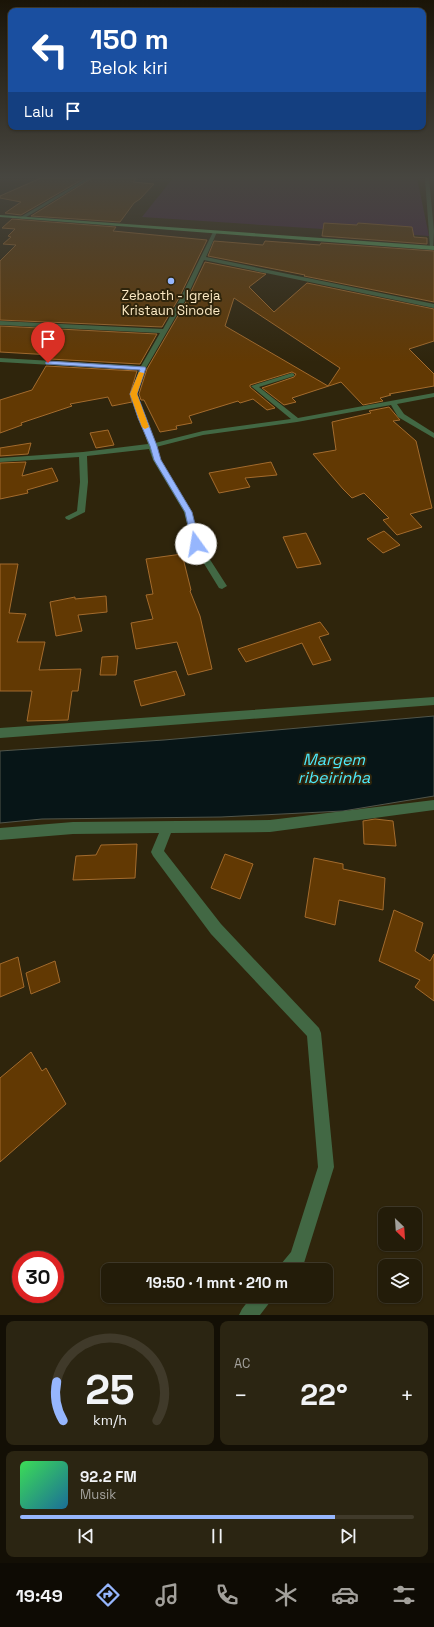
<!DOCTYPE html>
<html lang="id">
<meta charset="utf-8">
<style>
body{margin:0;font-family:"Space Grotesk",sans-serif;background:#2b2512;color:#f1f3f6;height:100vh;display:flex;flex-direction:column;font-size:15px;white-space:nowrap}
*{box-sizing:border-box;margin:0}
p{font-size:13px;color:#a3a19c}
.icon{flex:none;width:22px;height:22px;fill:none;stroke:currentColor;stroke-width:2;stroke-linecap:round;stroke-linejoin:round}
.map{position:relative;height:1315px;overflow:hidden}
.panel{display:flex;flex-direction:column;gap:6px;padding:6px;background:#130f05;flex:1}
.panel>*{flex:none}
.top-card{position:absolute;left:8px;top:8px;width:418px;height:122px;border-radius:8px;box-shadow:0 1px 3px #0004,0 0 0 1px #403a2a;background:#1a4fa0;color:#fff;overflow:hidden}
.needle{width:26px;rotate:155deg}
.controls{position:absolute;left:378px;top:1207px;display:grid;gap:8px}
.controls a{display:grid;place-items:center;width:44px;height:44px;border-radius:8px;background:#231c09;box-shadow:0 1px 3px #0004,0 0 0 1px #403a2a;font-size:20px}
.speed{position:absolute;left:12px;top:1251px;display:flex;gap:8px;font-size:20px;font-weight:700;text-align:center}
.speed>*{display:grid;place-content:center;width:52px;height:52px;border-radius:50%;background:#231c09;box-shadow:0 1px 3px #0004,0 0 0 1px #403a2a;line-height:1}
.speed .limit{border:6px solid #d22;background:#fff;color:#111}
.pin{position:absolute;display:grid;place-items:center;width:34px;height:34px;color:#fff;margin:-41px -17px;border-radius:50% 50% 50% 0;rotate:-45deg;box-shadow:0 0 4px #0007}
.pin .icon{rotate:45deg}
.me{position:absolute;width:44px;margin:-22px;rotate:347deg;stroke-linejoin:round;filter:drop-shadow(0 0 3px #0008)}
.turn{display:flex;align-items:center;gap:14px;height:84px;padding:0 16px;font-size:18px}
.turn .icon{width:52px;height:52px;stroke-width:2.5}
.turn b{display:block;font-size:28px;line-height:34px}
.then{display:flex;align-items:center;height:38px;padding:0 16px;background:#0003;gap:8px;font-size:15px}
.big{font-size:30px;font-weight:700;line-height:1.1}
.panel .card{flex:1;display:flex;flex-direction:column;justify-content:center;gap:6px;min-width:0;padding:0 14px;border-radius:8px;background:#2b2512}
.panel .dial{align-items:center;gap:0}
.dial svg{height:104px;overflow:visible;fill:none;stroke:#403a2a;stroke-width:7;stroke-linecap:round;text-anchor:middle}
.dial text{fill:#f1f3f6;stroke:none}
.song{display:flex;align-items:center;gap:12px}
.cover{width:48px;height:48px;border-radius:6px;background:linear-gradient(135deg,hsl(130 70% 55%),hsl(200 70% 35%))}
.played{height:4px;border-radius:2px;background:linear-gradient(90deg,#96b6fd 80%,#403a2a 80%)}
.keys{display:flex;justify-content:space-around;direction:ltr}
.heat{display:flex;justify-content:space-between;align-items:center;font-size:22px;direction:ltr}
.panel .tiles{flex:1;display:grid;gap:6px;grid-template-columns:1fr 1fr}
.card:last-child{grid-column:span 2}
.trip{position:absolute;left:101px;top:1263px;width:232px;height:40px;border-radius:8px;background:#231c09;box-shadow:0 1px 3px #0004,0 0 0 1px #403a2a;font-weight:700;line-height:40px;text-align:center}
.menu{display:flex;height:64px;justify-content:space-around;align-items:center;background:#0e0b04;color:#a3a19c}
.menu .icon{width:28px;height:28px}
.menu .on{color:#96b6fd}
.menu b{font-size:18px;color:#f1f3f6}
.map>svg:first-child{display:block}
.green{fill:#442446}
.water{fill:#071517;stroke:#50554b}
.building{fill:#623903;stroke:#a36b2d;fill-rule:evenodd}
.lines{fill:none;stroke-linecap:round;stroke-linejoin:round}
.minor{fill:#426844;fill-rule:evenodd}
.primary{fill:#57a95e;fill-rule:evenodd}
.route{fill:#96b6fd;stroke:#6276a4}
.slow{fill:#f59e0b}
.poi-dot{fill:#96b6fd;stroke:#2f250c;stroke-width:1.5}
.labels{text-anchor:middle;stroke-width:4;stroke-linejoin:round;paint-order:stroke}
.far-poi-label{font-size:13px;fill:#fceac5;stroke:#2f250c}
.water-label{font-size:16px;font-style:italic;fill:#4eeafb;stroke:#2f250c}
</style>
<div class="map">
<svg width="434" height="1315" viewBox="0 0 434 1315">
<rect width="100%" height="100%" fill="#2f250c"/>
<path class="green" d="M173,178H417L429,236L142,217Z"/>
<path class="water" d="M434,716V796L343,811L221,817L42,819L0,823V751L164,740Z"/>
<path class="building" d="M41,178H85L21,215L5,213L21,202L0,198V196Z
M92,178H136L133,182L154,184L140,199L134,203L120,222L31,216Z
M12,219L116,227L113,231L207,240L179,298L162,327L0,320V261L16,245L3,244L11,237L8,236L15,229L2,228Z
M324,223L357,225L358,223L412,227L414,237L427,238V244L322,236Z
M214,241L263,245L265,241L320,245L321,243L434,251V302L304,276L305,275L208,256Z
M205,262L266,274L249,287L274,312L307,283L434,309V341L409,349L434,374V386L389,394L391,395L380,398L383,401L363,405L341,382L292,398L296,402L284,405L262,388L294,377L296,374L292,372L250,385V387L275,408L267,410L253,399L240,403L238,401L189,416L192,423L176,426L177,429L160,432L144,400H141L139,394L147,369L187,300ZM234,298L340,368L328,386L225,326Z
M0,326L157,334L140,364L50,359L52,355L0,352Z
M46,366L137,371L130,394L132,402L112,406L108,397L70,404L72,406L21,423L22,425L0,433V400L32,390Z
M389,407L400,420L393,421L416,441L432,508L410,514L422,527L397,535L383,520L389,518L364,493L352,498L343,489L313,454L336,450L332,422L371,413L369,411Z
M108,430L114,445L96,448L90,433Z
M31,443L28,454L0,456V448Z
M26,462L22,476L52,468L58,481L27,490L28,493L0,499V463Z
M271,462L277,475L245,478L250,487L219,493L209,473Z
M384,531L400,545L383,553L367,539Z
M306,533L321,564L297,568L283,537Z
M182,554L191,590L190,591L200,616L212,669L188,675L177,642L136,649L131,623L153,619L146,595L153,594L146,559Z
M0,564H18L9,613L26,614L17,642H45L39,670L81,669L78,691H72L68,720L27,721L32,691H0Z
M106,596L107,612L78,615L82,631L56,636L50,602L75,597V599Z
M320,622L329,634L319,637L331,660L313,665L302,643L246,662L238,649Z
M118,656L116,675H100L102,657Z
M176,671L185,695L141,706L134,681Z
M375,819L393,821L396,846L364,844L363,821Z
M137,844L135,878L73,880L76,856L96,855L101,845Z
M225,854L253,864L240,899L211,888Z
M314,858L343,864V869L385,878L383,910L339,900L335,925L305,917Z
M394,910L423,923L415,951L430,961L434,954V1001L415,987L420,980L379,961Z
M18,957L24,987L0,997V964Z
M55,961L60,982L31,994L26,973Z
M31,1052L42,1071L46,1068L66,1104L0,1162V1078Z"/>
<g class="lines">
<path class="minor" d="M87,178H91L23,219L19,218Z
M425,178H429L434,231L433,250L430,248Z
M215,231L217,232L206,257L434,304V308L204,260L186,299L146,368L137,394L155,443L203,431L291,419L251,386L292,373L294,374V376L259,387L298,418L434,393V397L397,404L404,414L434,433V438L398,417L391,405L297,422L203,435L156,447L161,460L192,512L200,544L227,586L222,589L219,588L192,544L184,512L153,460L149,449L87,456L88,482L85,512L69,520L66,519L65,517L77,511L80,482L79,457L0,462V458L83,452L148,444L131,394L139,370L0,362V358L141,366L160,333L0,325V321L163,329L180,299L213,232Z
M434,697V705L0,738V728Z
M434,800V810L270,832L171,833L164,851L221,924L319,1028L321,1033L334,1167L304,1263L298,1270H278L281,1264L291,1252L318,1167L307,1036L211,934L153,856L151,852L159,833L73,834L0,840V828L73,822L270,820Z
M252,1296H273L270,1302L260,1315H239L242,1309Z"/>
<path class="primary" d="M0,215L434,246V250L0,217Z"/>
</g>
<linearGradient id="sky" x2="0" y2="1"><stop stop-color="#1a1407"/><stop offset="0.49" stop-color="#474640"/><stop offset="1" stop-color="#474640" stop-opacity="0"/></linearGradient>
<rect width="434" height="362" fill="url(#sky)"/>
<path class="route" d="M48,361L145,367L146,368L137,394L157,446L161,460L192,512L200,544L199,546H196L192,544L185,512L154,460L150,446L138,418L130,394L140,370L46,364L45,363Z"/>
<path class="slow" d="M139,372L144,373L137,394L149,427L145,429L142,427L130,394Z"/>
<circle class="poi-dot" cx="171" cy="281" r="4"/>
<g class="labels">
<g class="far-poi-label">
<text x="171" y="300">Zebaoth - Igreja<tspan x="171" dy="15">Kristaun Sinode</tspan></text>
</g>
<g class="water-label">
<text x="334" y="765">Margem<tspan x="334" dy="18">ribeirinha</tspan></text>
</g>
</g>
</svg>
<div class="controls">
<a><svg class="needle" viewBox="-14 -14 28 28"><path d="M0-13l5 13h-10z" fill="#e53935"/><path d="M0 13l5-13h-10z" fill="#a3a19c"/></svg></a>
<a><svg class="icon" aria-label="layers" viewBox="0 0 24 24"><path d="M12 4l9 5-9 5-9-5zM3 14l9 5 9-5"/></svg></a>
</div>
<div class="speed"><div class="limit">30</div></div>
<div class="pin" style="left:48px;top:363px;background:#d93025"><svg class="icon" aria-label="arrive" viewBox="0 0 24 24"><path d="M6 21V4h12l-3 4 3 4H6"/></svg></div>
<svg class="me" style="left:196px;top:544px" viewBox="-20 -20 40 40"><circle r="19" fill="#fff"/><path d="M0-13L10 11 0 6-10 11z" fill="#96b6fd"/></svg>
<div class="trip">19:50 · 1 mnt · 210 m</div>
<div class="top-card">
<div class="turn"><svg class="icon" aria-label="left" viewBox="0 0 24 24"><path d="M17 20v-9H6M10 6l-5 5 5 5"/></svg><div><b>150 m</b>Belok kiri</div></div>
<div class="then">Lalu<svg class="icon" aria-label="arrive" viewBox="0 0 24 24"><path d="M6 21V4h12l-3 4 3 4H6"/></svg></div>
</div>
</div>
<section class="panel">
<div class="tiles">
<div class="card dial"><svg viewBox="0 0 100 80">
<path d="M14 69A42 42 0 1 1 86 69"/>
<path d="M14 69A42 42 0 0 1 9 39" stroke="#96b6fd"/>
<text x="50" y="56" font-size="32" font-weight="700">25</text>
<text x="50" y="72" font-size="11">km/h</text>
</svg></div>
<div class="card"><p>AC</p>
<div class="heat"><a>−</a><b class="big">22°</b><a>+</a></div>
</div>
<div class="card">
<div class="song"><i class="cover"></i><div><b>92.2 FM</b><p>Musik</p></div></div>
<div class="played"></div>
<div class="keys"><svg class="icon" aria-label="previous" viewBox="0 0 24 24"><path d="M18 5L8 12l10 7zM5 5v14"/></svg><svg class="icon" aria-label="pause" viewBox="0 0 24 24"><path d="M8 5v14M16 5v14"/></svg><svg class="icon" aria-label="next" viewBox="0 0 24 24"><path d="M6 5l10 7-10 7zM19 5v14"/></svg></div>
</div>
</div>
</section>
<nav class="menu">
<b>19:49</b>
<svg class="icon on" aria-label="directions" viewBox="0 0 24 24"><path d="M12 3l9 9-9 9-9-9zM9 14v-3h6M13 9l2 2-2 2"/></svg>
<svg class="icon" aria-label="music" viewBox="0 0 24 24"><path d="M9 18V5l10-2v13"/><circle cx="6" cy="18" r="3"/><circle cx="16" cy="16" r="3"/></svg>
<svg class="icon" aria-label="phone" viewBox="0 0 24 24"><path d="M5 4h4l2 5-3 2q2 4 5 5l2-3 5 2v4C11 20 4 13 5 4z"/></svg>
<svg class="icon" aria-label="climate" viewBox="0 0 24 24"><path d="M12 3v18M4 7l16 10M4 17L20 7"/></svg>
<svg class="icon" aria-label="car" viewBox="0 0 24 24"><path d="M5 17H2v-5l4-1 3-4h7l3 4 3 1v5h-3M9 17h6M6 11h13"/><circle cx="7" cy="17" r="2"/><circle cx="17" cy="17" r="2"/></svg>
<svg class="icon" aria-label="filters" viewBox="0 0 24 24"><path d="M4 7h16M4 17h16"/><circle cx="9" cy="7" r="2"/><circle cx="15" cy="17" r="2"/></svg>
</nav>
